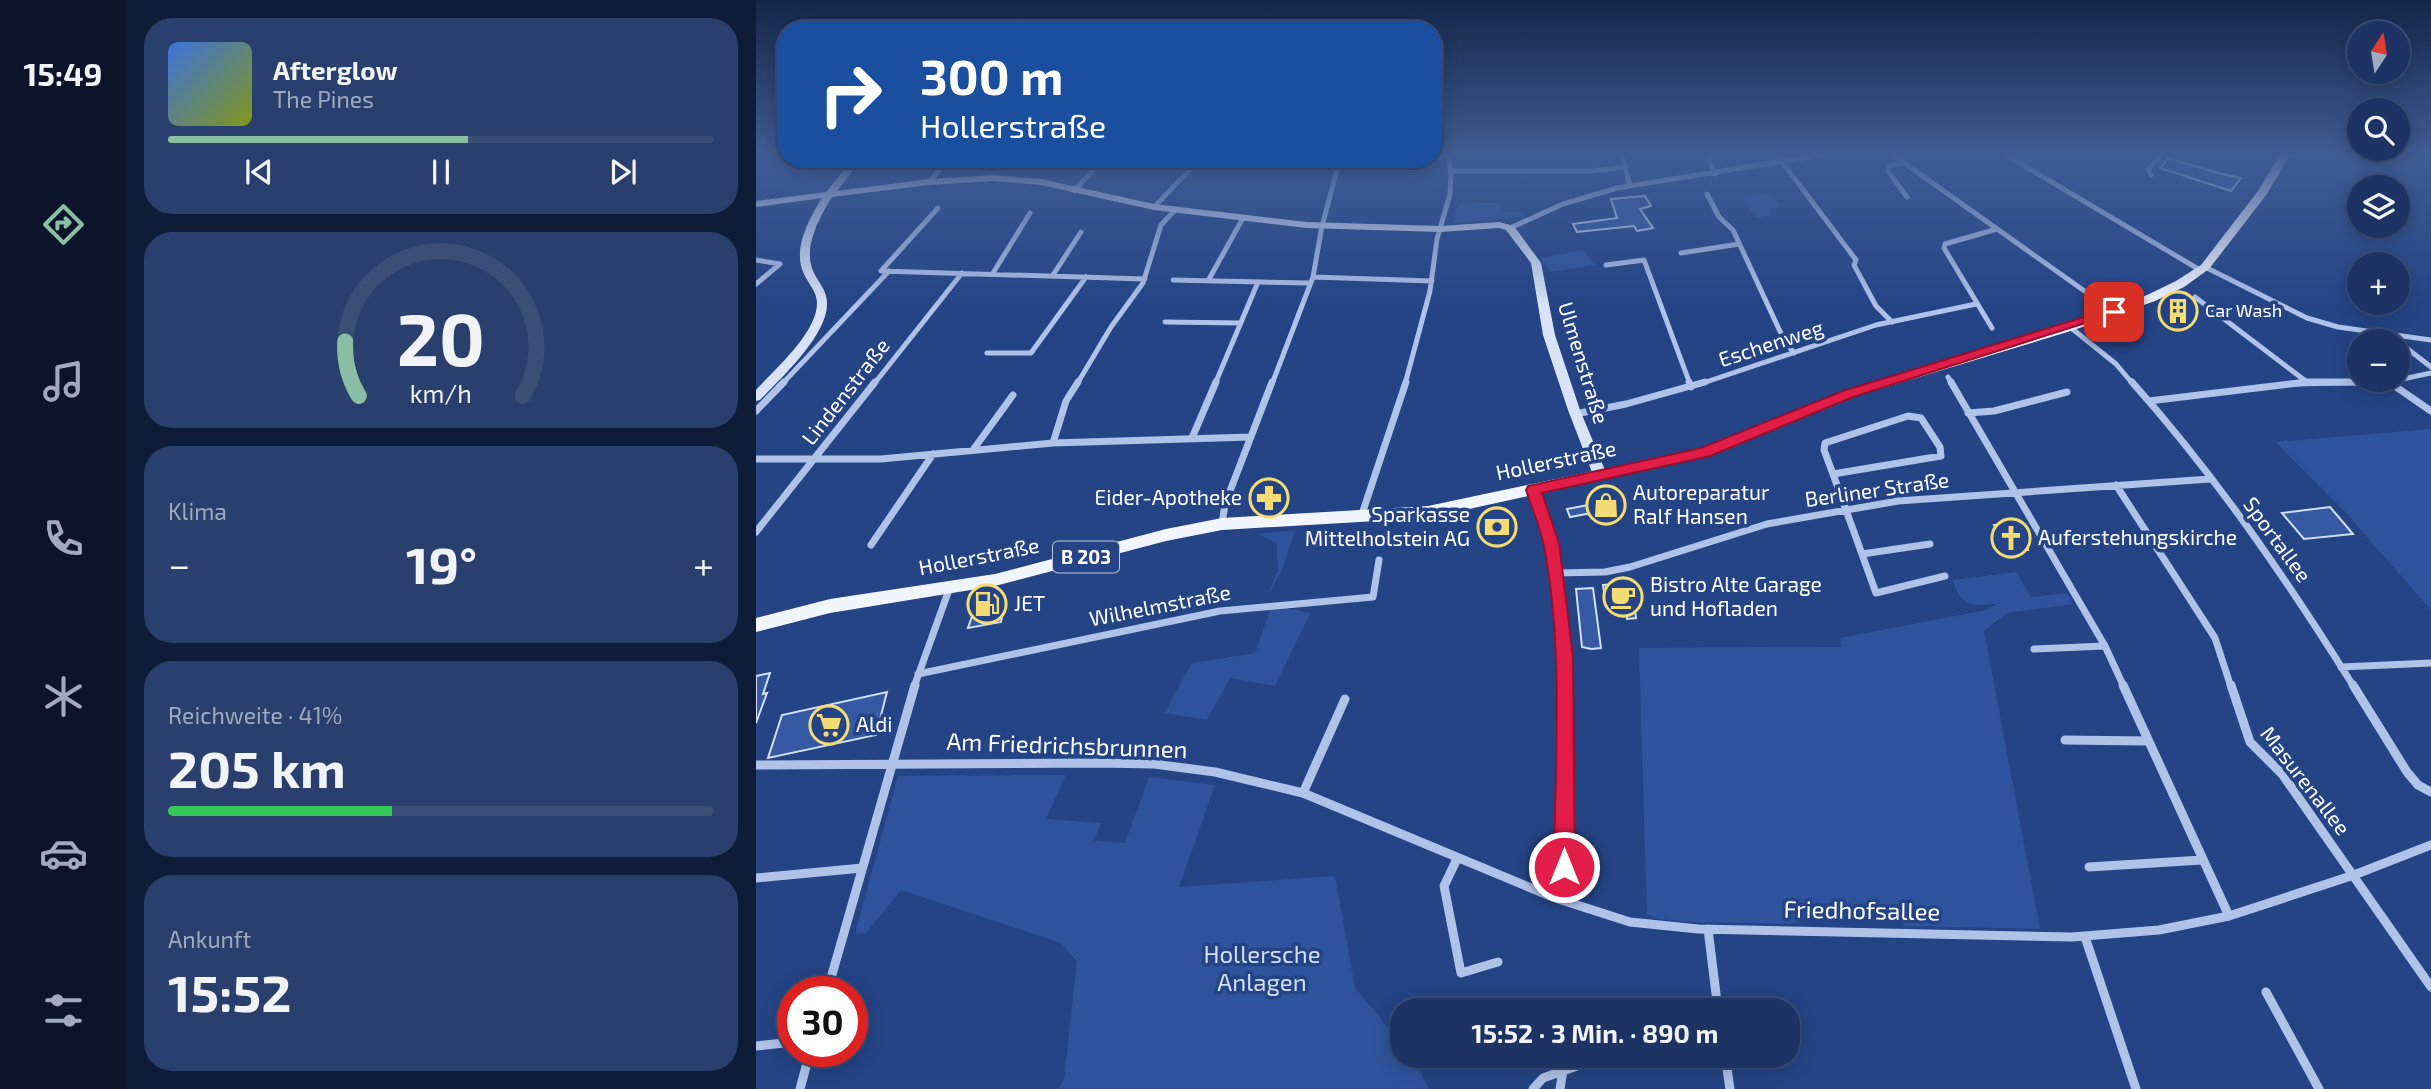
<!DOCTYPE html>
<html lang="de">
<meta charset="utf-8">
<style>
body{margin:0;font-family:"Exo 2",sans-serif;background:#293f6d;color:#f1f3f6;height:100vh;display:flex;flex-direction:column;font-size:26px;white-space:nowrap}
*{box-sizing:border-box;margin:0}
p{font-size:23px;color:#a0aabf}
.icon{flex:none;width:38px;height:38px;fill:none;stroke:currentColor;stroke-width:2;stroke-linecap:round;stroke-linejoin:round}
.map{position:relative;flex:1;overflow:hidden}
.drawer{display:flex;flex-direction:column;gap:18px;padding:18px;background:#0f1c37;width:630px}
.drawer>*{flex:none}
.top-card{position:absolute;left:21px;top:21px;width:665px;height:147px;border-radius:28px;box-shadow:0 4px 18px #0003,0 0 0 2px #3a4e78;background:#1a4fa0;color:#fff;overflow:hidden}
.needle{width:46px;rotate:12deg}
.buttons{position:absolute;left:1591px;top:21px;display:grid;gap:14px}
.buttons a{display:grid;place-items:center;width:63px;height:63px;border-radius:50%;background:#1c3364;box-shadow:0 4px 18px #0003,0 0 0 2px #3a4e78;font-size:35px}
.speed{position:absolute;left:21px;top:976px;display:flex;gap:14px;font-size:35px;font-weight:700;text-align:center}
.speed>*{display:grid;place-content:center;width:91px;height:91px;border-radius:50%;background:#1c3364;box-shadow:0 4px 18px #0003,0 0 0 2px #3a4e78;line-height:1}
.speed .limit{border:10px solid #d22;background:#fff;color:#111}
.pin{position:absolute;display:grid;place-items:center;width:60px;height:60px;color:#fff;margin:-30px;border-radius:14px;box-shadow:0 4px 10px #0006}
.me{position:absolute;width:77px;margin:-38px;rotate:0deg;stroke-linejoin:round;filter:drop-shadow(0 0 5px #0008)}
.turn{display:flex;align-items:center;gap:24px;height:147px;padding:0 28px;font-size:32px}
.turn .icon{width:91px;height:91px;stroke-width:2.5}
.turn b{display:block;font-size:49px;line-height:60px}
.big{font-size:52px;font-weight:700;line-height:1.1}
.drawer .tile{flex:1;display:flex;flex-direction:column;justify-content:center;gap:10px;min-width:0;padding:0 24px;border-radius:28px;background:#293f6d}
.drawer .dial{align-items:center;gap:0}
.dial svg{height:182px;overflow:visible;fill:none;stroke:#3a4e78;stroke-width:7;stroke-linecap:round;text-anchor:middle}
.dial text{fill:#f1f3f6;stroke:none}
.song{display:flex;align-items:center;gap:21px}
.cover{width:84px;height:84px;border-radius:10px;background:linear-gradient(135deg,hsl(220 70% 55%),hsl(70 70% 35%))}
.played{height:7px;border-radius:4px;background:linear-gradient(90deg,#8abfa5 55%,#3a4e78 55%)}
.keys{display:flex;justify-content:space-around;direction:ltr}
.heat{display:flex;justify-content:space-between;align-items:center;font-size:38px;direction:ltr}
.charge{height:10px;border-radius:5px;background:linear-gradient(90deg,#34c759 41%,#3a4e78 0)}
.trip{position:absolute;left:634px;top:998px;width:410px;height:70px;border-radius:28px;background:#1c3364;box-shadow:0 4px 18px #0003,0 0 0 2px #3a4e78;font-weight:700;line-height:70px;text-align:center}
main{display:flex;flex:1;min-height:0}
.tab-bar{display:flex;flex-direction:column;width:126px;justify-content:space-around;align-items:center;background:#0b1428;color:#a0aabf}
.tab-bar .icon{width:49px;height:49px}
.tab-bar .selected{color:#8abfa5}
.tab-bar b{font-size:32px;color:#f1f3f6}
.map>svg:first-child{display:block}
.green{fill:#2f549d}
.building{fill:#3559a2;stroke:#d3dff6;stroke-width:2}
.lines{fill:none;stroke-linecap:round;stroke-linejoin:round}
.street-far2{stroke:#afc2e8;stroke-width:5}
.street-far1{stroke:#afc2e8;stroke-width:7}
.street{stroke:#afc2e8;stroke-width:9}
.secondary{fill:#d9e3f7;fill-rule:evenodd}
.primary{fill:#f1f5fe;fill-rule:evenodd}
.route{fill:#e11d48;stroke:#92132f;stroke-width:2}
.labels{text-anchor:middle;stroke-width:7;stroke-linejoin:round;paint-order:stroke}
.far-poi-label{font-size:18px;fill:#fff;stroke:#254485;text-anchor:start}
.shield{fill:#254485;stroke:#bec7da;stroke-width:2}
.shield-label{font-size:19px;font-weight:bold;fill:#fff}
.street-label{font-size:21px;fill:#fff;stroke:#254485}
.poi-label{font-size:21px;fill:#fff;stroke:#254485;text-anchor:start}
.near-street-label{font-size:24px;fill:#fff;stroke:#254485}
.near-park-label{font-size:24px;fill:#d3dff6;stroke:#254485}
</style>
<main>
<nav class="tab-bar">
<b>15:49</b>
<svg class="icon selected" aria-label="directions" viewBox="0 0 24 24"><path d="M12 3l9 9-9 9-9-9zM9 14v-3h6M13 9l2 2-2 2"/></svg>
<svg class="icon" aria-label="music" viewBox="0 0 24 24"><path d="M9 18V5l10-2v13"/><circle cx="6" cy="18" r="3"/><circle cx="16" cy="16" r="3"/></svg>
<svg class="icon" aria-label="phone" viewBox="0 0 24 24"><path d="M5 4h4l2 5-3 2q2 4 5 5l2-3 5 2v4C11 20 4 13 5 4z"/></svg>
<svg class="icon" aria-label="climate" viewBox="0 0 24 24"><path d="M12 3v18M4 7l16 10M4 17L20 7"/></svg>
<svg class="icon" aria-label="car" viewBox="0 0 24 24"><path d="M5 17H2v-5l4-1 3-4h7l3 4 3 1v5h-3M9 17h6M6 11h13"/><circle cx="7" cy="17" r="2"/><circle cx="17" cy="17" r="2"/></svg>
<svg class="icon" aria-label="filters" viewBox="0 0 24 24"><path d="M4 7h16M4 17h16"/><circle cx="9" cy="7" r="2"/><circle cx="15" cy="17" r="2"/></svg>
</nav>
<section class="drawer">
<div class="tile">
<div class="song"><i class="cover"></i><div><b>Afterglow</b><p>The Pines</p></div></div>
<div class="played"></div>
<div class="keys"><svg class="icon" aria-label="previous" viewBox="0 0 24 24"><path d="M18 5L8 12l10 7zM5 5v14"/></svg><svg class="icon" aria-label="pause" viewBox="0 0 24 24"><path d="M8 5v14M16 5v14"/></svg><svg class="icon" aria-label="next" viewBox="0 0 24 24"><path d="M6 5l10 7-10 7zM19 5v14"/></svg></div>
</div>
<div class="tile dial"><svg viewBox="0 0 100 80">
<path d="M14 69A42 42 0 1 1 86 69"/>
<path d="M14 69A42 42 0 0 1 8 45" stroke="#8abfa5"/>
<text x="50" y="56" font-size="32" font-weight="700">20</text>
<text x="50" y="72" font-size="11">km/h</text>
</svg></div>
<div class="tile"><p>Klima</p>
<div class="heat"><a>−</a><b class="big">19°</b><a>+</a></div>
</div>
<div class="tile"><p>Reichweite · 41%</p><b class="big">205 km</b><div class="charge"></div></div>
<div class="tile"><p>Ankunft</p><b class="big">15:52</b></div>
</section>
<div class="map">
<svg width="1675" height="1089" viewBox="0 0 1675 1089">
<rect width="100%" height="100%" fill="#254485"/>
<path class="green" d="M1014,193L1024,207L1013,209L1017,215L1000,218L986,197Z
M742,203L747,212H767V217L696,223L703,204Z
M827,250L839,265L794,272L785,258Z
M1675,429V610L1591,514L1520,442Z
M539,530L526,570L511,597L522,570L521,543L502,534Z
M1260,572L1275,597L1311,593L1317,604L1251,613L1228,631L1284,929L1148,926L1144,917L1059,916L1035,924L937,922L904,919L891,914L883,648L1085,647L1084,638L1231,610L1239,604C1212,606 1206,606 1196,580Z
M531,608L554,613L519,686L474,678L451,720L408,713L436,663L499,653L514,610Z
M310,775L290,819L345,823L338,841L369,843L393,777L459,785L423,887L579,876L599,988L646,1044V1055H655L673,1089H302L308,1080L321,961L305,943L145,890L110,933L99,934L142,776Z"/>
<path class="building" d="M1412,158L1462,173L1485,178L1475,191L1404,168Z
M889,196L895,206L884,209L897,228L881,231L878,226L821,232L817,224L861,218L855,199Z
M843,503L846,511L814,517L811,509Z
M1574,507L1597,534L1548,539L1526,513Z
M1257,523L1272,550L1253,552L1238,525Z
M876,583L880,618L871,619L869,601L857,602L856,591L848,592L847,585Z
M837,588L845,648L835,649L826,647L820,589Z
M243,593L238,614L247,612L245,622L212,628L223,596Z
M14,673L7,694L11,693L0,723V676Z
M131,692L120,735L12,758L26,715Z"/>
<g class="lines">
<path class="street-far2" d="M866,155L874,186
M952,155L959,174
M1021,155L1100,260L1098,265L1120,306L1136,322
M1137,155L1358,312
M1250,155L1444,270
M389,159L386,166L440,164
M1148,163L1133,166L1132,171L1151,197
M697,171H837L868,167
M1395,175L1392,170L1404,155
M173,182L193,159
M318,191L347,159
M951,194L963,217L977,230L1028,340L1038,353
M398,207L444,159
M182,208L125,271L389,279
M754,228L807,204L861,188L1065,155
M925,253L983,244
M0,260L24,264
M850,265L888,260L934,384
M1449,267L1551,318L1582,327L1675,340
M237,273L274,213
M297,275L325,232
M557,277L676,281
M417,280L553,283
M452,281L487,218
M0,284L24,264
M1439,297L1551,382
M409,322L485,323
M1314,327L1360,364L1377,384
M1236,328L1188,248L1189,244L1241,229
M1635,336L1675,367
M231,353H275L330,277
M1192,377L1196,384
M1633,382L1635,384
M26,384L133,271
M118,384L206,273
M321,384L355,327L387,283L405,225L420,209
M459,384L502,282
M516,384L557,277L566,226L584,159
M649,384L674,291L681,239L694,194L695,175L692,155
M944,384L1120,325L1220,304
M1538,384L1633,382L1675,373"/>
<path class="street-far1" d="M933,382L935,387
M1195,382L1349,646L1368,687
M1376,382C1460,476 1531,580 1598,687
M1633,382L1675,411
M1393,401L1551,382H1634
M0,411L28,382
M1212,413L1238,411L1311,392
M819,414L870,404L949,382
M1152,416L1165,418L1184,447L1185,456L1077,474L1068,450L1069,443Z
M436,438L460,382
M297,443L310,401L322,382
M217,450L257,395
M0,459H125L297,443L495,437
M1077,474L1120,593L1189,576
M1360,485L1459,638L1475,687
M777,490C798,554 809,619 810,687
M605,517L650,382
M466,524L469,504L516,382
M0,532L119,382
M115,545L177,454
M1106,554L1174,544
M801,573L849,572L874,567L1011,524L1142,501L1454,479
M1278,649L1349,646
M1585,667L1675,663
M162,674L464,611L617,597L623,560
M158,687L194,587"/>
<path class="street" d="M1367,685L1473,916
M1475,685L1494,742L1526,774L1675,987
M1597,685L1651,772L1662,785L1675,792
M1309,740L1390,741
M0,765L343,763L398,764L459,772L547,793L799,898L874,922L942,929L1316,937L1403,930L1473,916L1598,875L1675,845
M547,793L589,699
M701,859L688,886L705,973L742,962
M1333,867L1446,860
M0,878L106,868
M799,898L808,867L810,685
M952,929L962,1010
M1329,937L1380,1089
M71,992L159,685
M1510,992L1563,1089
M0,1046L37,1042
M969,1055L974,1089
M44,1089L54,1052
M777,1089L787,1078L852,1055
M804,1089L807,1070"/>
<path class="secondary" d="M97,159H106L81,191L173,179L237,175L285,179L398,204L551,222L684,226L743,222L758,226L785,263L799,335L824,410L851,475L844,480L837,475L812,410L787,335L775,263L750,230L743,228L684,232L551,228L398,210L285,185L237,181L173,185L76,197C63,218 46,249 58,273C63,283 71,291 71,303C72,335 25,378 4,400L0,401V390C19,369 61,333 61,303C61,292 52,283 48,274C36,250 53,219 66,198L0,207V201L70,192Z"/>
<path class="primary" d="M1524,155H1534L1511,194L1453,269L1428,287L1399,301L1318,330L1097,397L954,456L672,518L466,530L410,541L239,586L74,613L0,632V618L74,599L239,574L410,529L466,518L672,506L946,448L1087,391L1310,324L1391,295L1420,281L1445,265L1502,191Z"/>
</g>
<linearGradient id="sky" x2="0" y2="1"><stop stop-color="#142549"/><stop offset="0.5" stop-color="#405c94"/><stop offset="1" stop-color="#405c94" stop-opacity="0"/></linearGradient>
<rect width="1675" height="307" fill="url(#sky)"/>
<path class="route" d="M1354,309L1364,312L1097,397L954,456L786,493L803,543L817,657L819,867L816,874L808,877L801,874L798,867C799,761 808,651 788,546C784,527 776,508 770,490L772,486L945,448L1087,391Z"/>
<defs>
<g id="building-ring" transform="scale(2.0125)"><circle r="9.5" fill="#254485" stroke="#f2dc73" stroke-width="1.5"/><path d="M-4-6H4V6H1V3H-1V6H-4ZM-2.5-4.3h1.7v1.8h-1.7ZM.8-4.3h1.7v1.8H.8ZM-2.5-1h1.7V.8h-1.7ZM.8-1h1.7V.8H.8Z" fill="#f2dc73"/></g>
<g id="pharmacy-ring" transform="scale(2.0125)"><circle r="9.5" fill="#254485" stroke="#f2dc73" stroke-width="1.5"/><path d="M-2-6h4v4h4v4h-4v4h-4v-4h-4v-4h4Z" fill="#f2dc73"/></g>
<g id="shop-ring" transform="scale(2.0125)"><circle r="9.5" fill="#254485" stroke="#f2dc73" stroke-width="1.5"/><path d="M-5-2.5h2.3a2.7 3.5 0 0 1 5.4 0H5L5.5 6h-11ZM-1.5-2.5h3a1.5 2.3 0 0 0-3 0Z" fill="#f2dc73"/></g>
<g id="bank-ring" transform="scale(2.0125)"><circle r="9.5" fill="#254485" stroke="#f2dc73" stroke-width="1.5"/><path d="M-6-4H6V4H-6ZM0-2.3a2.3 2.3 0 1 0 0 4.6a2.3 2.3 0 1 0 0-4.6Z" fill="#f2dc73"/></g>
<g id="church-ring" transform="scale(2.0125)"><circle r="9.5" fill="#254485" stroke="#f2dc73" stroke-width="1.5"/><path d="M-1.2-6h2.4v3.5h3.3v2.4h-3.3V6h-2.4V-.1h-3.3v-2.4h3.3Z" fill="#f2dc73"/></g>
<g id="cafe-ring" transform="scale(2.0125)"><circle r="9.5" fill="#254485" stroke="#f2dc73" stroke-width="1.5"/><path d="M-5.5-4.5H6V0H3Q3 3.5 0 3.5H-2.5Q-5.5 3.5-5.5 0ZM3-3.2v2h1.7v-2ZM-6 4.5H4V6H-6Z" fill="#f2dc73"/></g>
<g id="fuel-ring" transform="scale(2.0125)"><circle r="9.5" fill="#254485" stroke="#f2dc73" stroke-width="1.5"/><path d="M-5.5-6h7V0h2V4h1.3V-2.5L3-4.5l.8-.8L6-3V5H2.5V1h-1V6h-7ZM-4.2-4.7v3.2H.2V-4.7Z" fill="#f2dc73"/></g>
<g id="supermarket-ring" transform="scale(2.0125)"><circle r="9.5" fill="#254485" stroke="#f2dc73" stroke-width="1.5"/><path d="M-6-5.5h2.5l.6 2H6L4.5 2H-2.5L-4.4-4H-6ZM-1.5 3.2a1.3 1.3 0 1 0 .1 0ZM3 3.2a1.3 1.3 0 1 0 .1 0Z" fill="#f2dc73"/></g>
</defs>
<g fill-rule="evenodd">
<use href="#building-ring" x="1422" y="311"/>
<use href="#pharmacy-ring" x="513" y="498"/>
<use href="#shop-ring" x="850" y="505"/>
<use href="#bank-ring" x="741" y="527"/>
<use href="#church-ring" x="1255" y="538"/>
<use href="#cafe-ring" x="867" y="597"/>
<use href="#fuel-ring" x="231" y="604"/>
<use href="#supermarket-ring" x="73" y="725"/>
</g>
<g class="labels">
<g class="far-poi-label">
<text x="1449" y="317">Car Wash</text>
</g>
<rect class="shield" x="297" y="541.5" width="66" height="31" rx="5"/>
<g class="shield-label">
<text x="330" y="564">B 203</text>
</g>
<g class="street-label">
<text transform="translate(1015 344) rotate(-18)" y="7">Eschenweg</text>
<text transform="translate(827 363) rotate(73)" y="7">Ulmenstraße</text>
<text transform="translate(90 392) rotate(-52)" y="7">Lindenstraße</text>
<text transform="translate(800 461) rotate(-12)" y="7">Hollerstraße</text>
<text transform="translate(1121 490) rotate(-8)" y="7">Berliner Straße</text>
<text transform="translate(1521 540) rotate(54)" y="7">Sportallee</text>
<text transform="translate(223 557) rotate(-11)" y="7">Hollerstraße</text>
<text transform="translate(404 606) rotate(-11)" y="7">Wilhelmstraße</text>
<text transform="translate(1549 781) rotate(52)" y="7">Masurenallee</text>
</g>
<g class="poi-label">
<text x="877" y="500">Autoreparatur<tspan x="877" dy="24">Ralf Hansen</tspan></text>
<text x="486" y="505" text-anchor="end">Eider-Apotheke</text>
<text x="714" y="522" text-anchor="end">Sparkasse<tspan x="714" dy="24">Mittelholstein AG</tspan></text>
<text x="1282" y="545">Auferstehungskirche</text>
<text x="894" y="592">Bistro Alte Garage<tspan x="894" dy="24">und Hofladen</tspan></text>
<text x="258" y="611">JET</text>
<text x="100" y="732">Aldi</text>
</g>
<g class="near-street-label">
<text transform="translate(311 746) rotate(2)" y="8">Am Friedrichsbrunnen</text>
<text transform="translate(1106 911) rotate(1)" y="8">Friedhofsallee</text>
</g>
<g class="near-park-label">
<text x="506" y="963">Hollersche<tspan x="506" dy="28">Anlagen</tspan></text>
</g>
</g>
</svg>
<div class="buttons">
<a><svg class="needle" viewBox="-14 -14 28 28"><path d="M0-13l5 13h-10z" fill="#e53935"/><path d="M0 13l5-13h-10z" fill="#a0aabf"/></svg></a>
<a><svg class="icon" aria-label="search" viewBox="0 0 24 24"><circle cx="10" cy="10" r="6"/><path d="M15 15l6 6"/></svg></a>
<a><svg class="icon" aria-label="layers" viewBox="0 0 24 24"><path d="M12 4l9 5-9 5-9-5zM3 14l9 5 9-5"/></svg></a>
<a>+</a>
<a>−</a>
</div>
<div class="speed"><div class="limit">30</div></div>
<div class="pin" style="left:1358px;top:312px;background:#d93025"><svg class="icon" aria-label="arrive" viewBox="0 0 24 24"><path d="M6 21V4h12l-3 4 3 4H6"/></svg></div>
<svg class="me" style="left:808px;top:867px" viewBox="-20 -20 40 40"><circle r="17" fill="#e11d48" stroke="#fff" stroke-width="3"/><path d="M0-11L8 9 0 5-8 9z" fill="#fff"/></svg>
<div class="trip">15:52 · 3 Min. · 890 m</div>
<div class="top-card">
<div class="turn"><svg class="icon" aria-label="right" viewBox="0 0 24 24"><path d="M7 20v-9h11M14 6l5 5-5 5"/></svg><div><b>300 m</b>Hollerstraße</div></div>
</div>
</div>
</main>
